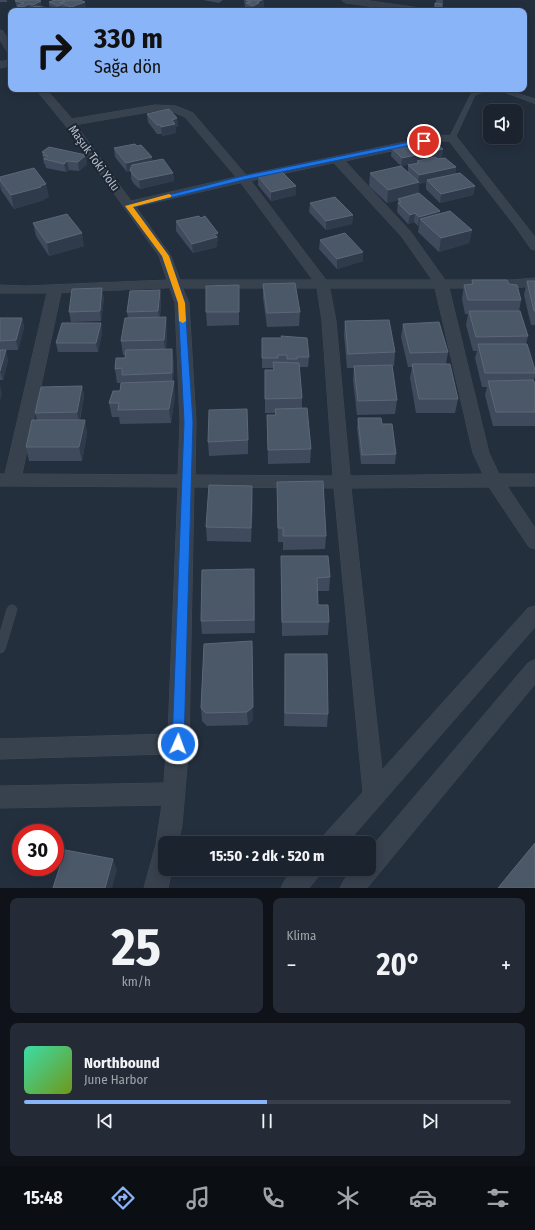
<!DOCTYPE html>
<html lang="tr">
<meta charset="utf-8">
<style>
body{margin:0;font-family:"Fira Sans Condensed",sans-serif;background:#242b36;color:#f1f3f6;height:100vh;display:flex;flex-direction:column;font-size:15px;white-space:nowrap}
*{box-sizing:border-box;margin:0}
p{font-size:13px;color:#a0a4aa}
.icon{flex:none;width:22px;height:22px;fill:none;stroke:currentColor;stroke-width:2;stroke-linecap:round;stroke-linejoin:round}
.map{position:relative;height:888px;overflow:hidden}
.drawer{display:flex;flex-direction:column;gap:10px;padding:10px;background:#0f1319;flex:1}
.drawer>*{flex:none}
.banner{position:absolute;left:8px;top:8px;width:519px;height:84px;border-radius:8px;box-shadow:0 2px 10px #0003,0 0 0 1px #39404a;background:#8ab4f8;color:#111;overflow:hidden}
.tools{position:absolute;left:483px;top:104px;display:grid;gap:8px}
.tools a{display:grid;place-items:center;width:40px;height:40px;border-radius:8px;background:#1b232e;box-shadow:0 2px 10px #0003,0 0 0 1px #39404a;font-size:20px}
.speed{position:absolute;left:12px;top:824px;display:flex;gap:8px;font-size:20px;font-weight:700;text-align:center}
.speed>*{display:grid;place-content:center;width:52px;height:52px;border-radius:50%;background:#1b232e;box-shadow:0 2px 10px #0003,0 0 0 1px #39404a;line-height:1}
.speed .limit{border:6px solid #d22;background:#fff;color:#111}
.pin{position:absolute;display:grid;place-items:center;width:34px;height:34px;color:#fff;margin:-17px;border:2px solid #fff;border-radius:50%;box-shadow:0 1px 4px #0007}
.me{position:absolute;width:44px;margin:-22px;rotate:2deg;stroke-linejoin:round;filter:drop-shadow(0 0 3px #0008)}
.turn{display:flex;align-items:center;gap:14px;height:84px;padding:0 20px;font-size:18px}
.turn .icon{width:52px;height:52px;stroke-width:2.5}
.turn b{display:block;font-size:28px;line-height:34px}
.big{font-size:30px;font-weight:700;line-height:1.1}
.drawer .tile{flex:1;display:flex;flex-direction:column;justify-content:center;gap:6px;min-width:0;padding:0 14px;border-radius:8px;background:#242b36}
.drawer .dial{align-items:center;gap:0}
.dial b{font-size:52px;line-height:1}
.song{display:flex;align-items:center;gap:12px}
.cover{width:48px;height:48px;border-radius:6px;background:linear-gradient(135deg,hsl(160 70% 55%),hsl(80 70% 35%))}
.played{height:4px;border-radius:2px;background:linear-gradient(90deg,#8ab4f8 50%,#39404a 50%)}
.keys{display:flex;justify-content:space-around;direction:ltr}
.heat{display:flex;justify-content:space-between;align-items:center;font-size:22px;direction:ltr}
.drawer .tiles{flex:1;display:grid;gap:10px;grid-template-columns:1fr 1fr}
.tile:last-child{grid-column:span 2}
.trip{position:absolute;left:158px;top:836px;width:218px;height:40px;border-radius:8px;background:#1b232e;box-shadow:0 2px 10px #0003,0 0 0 1px #39404a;font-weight:700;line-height:40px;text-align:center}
.dock{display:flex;height:64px;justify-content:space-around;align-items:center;background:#0b0e12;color:#a0a4aa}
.dock .icon{width:28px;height:28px}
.dock .active{color:#8ab4f8}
.dock b{font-size:18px;color:#f1f3f6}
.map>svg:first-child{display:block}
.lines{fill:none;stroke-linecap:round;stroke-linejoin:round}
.lane-casing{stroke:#414a57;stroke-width:1}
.street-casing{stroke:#414a57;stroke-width:1}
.lane{fill:#38414e;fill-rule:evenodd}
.street{fill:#38414e;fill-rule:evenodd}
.wall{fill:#3f4b5c}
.shaded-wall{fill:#2f3b4b}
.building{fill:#4b5868;stroke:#5c6777}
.route{fill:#1a73e8;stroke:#114b97}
.slow{fill:#f59e0b}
.labels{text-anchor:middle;stroke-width:4;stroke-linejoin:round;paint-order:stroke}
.street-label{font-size:12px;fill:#b4bcc9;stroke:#1d2633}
</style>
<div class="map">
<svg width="535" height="888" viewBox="0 0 535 888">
<rect width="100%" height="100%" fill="#242f3e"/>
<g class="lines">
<g class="lane-casing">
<path id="lane" d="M485,89H492L475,95L455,138L450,139L449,138L471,94Z
M496,89H503L535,99V103Z
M12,605L15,606L17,609L5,649L3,652L0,653V633L7,609L9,606Z"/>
</g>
<g class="street-casing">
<path id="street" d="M342,0H363L420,8L424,11H403L346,3Z
M0,30L3,31L11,44V54L8,53L0,40Z
M11,60V66L0,68V62Z
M36,89H46L72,119L155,105L176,106L193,113L246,175L438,135L456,136L535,237V250L531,249L515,226L449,141H438L345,161L410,231L445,280H512L535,278V286L512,288H449L489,453L499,474H535V486H507L535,528V549L529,547L489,487L351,488L382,770L528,608L535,606V627L347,843H321L324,835L363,792L334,488L194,487L189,744L182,825L178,843H165V869H172L168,888H144L156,844L162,805L0,808V786L164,783L166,754L0,759V739L168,734L178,487L0,486V474H5L47,293H0V285L25,286L167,280L159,256L65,125ZM155,111H171L185,117L236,177L131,201L76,125ZM334,163L402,237L432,280H326L251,181ZM241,183L313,280H180L171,256L136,207ZM170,288L175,303L180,422L178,475L22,474L61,293ZM183,288H317L322,321L333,476L195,475L196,422L189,303ZM330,288H435L473,453L483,474L350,476L336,321Z
M535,660V684L367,888H340L344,880L353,869H369V850L528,663Z
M294,869H322L318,877L309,888H281L285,880Z"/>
</g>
<use href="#lane" class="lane"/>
<use href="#street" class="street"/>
</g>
<path class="wall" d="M0,0H7V2H0Z
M55,0L86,9L81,11H62L61,9L58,10L49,6V2Z
M203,0H223L219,3Z
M244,0H264V7L259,9V11H246V8L245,7Z
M436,0H443V4H442V11H435V3H436Z
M15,1L49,8V11H18Z
M147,114L177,118L178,127H176V133L162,136V134H157L148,122Z
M114,148L152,161L173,173L174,181L140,189L134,184L131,179V171L127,172L115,157Z
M392,148L442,158L437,159L456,167L455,174L475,186L473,195L440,203L426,189V182L419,184L418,194L440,211L439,214L472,230L469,243L439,252L418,232L419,226H418L414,222L408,224L397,212L398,200L387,203L369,186L370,173L408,172V165L417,163L401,166L391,156Z
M42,152L87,164L79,171L69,170L66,172L46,168L45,164H44Z
M258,176L296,195L271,201L258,185Z
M0,177L49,197L44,199V200L14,209L1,190L0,185Z
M310,203L353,215L352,224L326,230L309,212Z
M201,218L218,233V242H217V247L193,253L176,231V221Z
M33,223L84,246L49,256L36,236Z
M320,240L363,261L337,269L319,249Z
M472,280L509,284L521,300L519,311L528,336L526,344L535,370V375L534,381L535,383V426H493L485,395L487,387H482L475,358L477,351H473L466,325L468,314H465L462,299L464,285L471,284Z
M527,281H535V325H531L524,295Z
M263,284L300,312L299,326L267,327L263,298Z
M239,285V325L207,326L206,312Z
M160,290L161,300L160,318L167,331L166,349L174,363L173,381L175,395L171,423L120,424L119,417H112L109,403L120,391L123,383H117L115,369L125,358L126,355H123L121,341L128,318L127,312Z
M104,298L101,321L71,322L69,312Z
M0,318H22L24,327L18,350H0Z
M345,321L395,352L394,366H392L397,400L395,414L357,415L353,380L354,368H347L344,335Z
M101,323L102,333L98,352H58L56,343Z
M403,324L448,352L446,364L458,399L455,413H416L410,378L412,367H408L401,337Z
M262,338L309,357L308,367H299L302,398V408L311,449L310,463L268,464L267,415H275V413H265V370H273V368H262Z
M0,350L8,360L3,380H0Z
M82,386L84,396L80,420H85L87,434L82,461H29L26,447L37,420L35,413Z
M358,418L382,424L396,454L395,464H361L357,428Z
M248,440V454L209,456L208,442Z
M277,496L326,536L325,549L283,550V542H278Z
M253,500L251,542L207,541L206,527Z
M281,556L330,577L329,591H317L318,605L329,622L328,635L282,636Z
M254,569L255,633L202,634L201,621Z
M204,644L253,720L248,725L207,726L202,721L201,708Z
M285,654L328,714L327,727L284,726Z"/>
<path class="shaded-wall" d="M262,0H264V7L259,9V11H253V6L257,2Z
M41,1L42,9L34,11L33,5Z
M85,2L86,9L81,11H71V7Z
M29,4L30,11H24L23,7Z
M61,5V9L58,10V6Z
M177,118L178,127H176V133L162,136L161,127L172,120Z
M443,149L442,158L419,163L417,161V163L401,166L402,158Z
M86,155L87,164L79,171L78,162Z
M152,157L153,166L127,172L126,163Z
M67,161L69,170L66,172L64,164Z
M456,167L454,175L427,180L426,182L419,184L418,195L398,199V200L387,203L388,190L418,182L419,175Z
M173,173L174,181L140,189L139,180Z
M46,184L49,197L44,199V200L14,209L11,195Z
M296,186V195L271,201V192Z
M475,186L473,195L440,203L441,194Z
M440,211L438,221L420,219L419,226H418L419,217Z
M415,213L414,222L408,224L410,215Z
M353,215L352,224L326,230V221Z
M472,230L469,243L439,252L441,238Z
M82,233L84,246L49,256L47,243Z
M218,233V242H217V247L193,253L192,244L214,234Z
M363,252V261L337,269V259Z
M102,288L104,298L101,321L100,311Z
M160,290L161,300L159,321L158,311Z
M166,317L167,331L165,354L164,340Z
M22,318L24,327L18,350L16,340Z
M101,323L102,333L98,352L96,343Z
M172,349L174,363L173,385L174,381L175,395L171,423L169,409L173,386L172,373Z
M6,350L8,360L3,380L0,371Z
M0,385L2,394L0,402Z
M82,386L84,396L79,422L77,412Z
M85,420L87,434L82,461L79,447Z
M252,486L253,500L251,542V528Z
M252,641L253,720L248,725L247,712Z
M113,859L117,870L112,888H105Z"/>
<path class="building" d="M17,0H36L41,1L33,5L29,4L23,7L17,6L24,3L15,1Z
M55,0H62L66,1L60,3L61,5L58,6L49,2Z
M69,0H80L85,2L71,7L60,3Z
M246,0H262L257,2L259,3L253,6L246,3L251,2Z
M435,3L442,4V9L435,8Z
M35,6L49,8L45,11H26Z
M383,9L388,10L387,11H381Z
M169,109L177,118L172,120L175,124L161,127V125H157L147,114Z
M432,139L443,149L402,158L392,148Z
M135,144L137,146L141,145L152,157L126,163L114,148Z
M49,147L86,155L78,162L67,161L64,164L44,159L48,156L43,155L45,153L42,152Z
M435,157L438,159L445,158L456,167L419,175L408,165L419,163L417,161Z
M163,159L173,173L139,180L133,175L130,170L132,165Z
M401,166L419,182L388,190L370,173Z
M34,168L46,184L40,186L41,187L11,195L0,180V177Z
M281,171L296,186L271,192L258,176Z
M460,173L475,186L441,194L427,180Z
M419,193L440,211L419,217L415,213L410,215L398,203L401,202L398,199Z
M335,197L353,215L326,221L310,203Z
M450,211L472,230L441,238L420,219Z
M67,214L82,233L47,243L33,223Z
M199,216L201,218L205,216L218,233L214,234L217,237L192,244L176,221Z
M345,233L363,252L337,259L320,240Z
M472,280H507L509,284L517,285L521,300H468L464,285L473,284Z
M527,281H535V311H534Z
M295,283L300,312L267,313L263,284Z
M239,285V312H206V286Z
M102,288L100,311L69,312L72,289Z
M160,290L158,311L127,312L130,291Z
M469,311H520L528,336L476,337Z
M166,317L164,340L121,341L125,318Z
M0,318H22L16,340L0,341Z
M389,320L395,352L348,354L345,321Z
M439,322L448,352L410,353L403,324Z
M62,323H101L96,343H56Z
M281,336L307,338L309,357H297V359H287V355H278V358H262V338H282Z
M478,344H527L535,370V373H485Z
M172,349V373L122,375V368L115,369L116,358H125L126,350Z
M0,350H6L0,371Z
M273,362L299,363L302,398L265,399V370H274Z
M412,364H450L458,399H419Z
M392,365L397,400L358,401L354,366Z
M533,380L535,383V412H496L488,381Z
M174,381L169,409L118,410L119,403H109L113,391H120L121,383Z
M82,386L77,412L35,413L41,387Z
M307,408L311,449L268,450L267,415H276L275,409Z
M247,409L248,440L208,442L209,410Z
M358,418H381L382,424H392L396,454L362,455Z
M32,420H85L79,447H26Z
M323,481L326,536H283V528H278L277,482Z
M209,485L252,486L251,528L206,527Z
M281,556H328L330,577L317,578L318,605H328L329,622H282Z
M254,569V620L201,621L202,570Z
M252,641L253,707L247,712L206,713L201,708L204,644Z
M285,654H327L328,714L285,713Z
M535,843V888H498Z
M65,850L113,859L105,888H53Z"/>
<path class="route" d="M424,139L426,140V142L243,180L133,207L169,256L185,303L193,422L184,744L182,748L178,750L174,748L172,744L184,422L178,303L162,256L125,206L243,176Z"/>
<path class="slow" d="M169,194L171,195V197L133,207L169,256L185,303L186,321L183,323L179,321L178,303L162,256L125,206Z"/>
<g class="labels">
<g class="street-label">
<text transform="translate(94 158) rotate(54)" y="4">Maşuk Toki Yolu</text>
</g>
</g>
</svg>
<div class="tools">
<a><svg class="icon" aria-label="sound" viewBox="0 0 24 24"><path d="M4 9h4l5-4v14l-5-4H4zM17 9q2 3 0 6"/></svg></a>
</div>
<div class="speed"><div class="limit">30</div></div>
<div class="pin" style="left:424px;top:141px;background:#d93025"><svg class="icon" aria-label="arrive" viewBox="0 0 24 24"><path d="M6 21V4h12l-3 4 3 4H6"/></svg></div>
<svg class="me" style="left:178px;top:744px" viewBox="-20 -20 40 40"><circle r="17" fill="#1a73e8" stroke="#fff" stroke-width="3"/><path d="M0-11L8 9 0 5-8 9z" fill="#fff"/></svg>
<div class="trip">15:50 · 2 dk · 520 m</div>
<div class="banner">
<div class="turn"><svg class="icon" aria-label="right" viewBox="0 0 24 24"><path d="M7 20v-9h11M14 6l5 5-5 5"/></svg><div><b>330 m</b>Sağa dön</div></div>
</div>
</div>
<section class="drawer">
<div class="tiles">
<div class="tile dial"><b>25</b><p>km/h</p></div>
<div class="tile"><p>Klima</p>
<div class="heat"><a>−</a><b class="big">20°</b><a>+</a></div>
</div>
<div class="tile">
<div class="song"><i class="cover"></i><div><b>Northbound</b><p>June Harbor</p></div></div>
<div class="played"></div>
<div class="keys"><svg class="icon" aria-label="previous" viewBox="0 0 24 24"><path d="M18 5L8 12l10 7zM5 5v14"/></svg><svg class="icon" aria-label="pause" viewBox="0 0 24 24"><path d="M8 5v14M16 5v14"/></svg><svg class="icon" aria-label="next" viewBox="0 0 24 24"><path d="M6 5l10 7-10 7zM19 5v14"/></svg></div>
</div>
</div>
</section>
<nav class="dock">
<b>15:48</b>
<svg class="icon active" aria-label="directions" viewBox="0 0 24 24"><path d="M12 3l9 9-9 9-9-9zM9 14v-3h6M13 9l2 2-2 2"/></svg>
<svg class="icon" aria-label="music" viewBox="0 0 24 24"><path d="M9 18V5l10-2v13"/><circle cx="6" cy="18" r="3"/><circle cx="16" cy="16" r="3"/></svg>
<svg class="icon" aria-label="phone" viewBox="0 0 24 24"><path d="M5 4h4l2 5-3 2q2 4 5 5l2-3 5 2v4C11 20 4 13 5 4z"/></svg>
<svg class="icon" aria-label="climate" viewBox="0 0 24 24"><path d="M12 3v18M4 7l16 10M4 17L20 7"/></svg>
<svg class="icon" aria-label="car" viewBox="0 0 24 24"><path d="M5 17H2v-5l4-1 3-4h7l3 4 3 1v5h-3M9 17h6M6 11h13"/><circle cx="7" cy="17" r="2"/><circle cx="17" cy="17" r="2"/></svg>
<svg class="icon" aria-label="filters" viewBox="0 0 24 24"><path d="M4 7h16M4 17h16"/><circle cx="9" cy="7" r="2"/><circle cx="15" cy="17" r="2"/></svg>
</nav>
